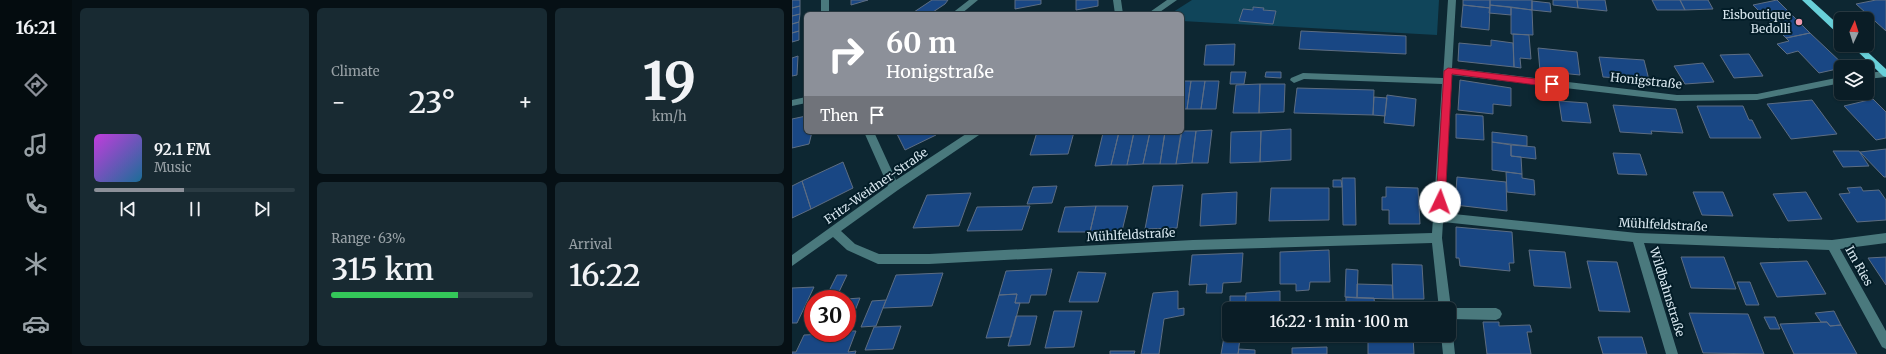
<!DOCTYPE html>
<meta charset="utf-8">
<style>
body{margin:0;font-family:Merriweather,serif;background:#182a32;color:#f1f3f6;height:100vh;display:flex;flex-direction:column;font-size:15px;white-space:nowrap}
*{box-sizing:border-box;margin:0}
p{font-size:13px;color:#99a2a7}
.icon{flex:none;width:22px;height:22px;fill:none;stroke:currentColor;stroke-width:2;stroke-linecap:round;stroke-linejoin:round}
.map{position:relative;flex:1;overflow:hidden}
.details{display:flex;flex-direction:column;gap:8px;padding:8px;background:#061015;width:720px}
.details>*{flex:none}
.guide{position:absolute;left:12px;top:12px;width:380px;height:122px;border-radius:6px;box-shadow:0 1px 3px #0004,0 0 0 1px #2a3b43;background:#8c9099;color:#fff;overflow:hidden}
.needle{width:26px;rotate:4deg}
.controls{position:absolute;left:1042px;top:12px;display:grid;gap:8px}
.controls a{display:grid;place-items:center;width:40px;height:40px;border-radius:6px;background:#0a1d26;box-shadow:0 1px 3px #0004,0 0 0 1px #2a3b43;font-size:20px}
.speed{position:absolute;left:12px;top:290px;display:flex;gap:8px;font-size:20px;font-weight:700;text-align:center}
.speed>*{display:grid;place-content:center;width:52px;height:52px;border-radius:50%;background:#0a1d26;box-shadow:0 1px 3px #0004,0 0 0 1px #2a3b43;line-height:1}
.speed .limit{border:6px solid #d22;background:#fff;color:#111}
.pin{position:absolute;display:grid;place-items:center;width:34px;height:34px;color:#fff;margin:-17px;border-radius:8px;box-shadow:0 2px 6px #0006}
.me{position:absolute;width:44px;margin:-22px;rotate:3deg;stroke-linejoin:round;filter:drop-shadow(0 0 3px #0008)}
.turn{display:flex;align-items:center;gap:14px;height:84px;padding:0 16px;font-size:18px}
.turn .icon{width:52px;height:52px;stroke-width:2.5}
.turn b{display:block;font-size:28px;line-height:34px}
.then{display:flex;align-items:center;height:38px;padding:0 16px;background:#0003;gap:8px;font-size:15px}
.big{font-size:30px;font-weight:600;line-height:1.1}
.details .tile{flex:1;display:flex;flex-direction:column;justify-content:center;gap:6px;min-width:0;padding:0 14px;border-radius:6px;background:#182a32}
.details .dial{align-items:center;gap:0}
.dial b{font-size:52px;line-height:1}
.song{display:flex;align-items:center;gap:12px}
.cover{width:48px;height:48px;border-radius:6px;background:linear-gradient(135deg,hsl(290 70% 55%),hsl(200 70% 35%))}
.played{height:4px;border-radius:2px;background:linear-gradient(90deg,#8c9099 45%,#2a3b43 45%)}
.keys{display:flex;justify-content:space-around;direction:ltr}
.heat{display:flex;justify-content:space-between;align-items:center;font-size:22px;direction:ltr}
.charge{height:6px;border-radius:3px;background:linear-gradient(90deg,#34c759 63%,#2a3b43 0)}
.details .tiles{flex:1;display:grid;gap:8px;grid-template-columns:repeat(3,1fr)}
.tile:first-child{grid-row:span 2}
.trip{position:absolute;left:430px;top:302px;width:234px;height:40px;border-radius:6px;background:#0a1d26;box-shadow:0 1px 3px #0004,0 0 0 1px #2a3b43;font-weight:600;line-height:40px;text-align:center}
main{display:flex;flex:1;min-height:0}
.tab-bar{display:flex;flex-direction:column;width:72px;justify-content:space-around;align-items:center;background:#040c0f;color:#99a2a7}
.tab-bar .icon{width:28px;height:28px}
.tab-bar .on{color:#8c9099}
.tab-bar b{font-size:18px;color:#f1f3f6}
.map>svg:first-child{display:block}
.green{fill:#10455a}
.building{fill:#194784;stroke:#5d6d82}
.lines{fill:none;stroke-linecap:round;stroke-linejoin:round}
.minor{fill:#4a797d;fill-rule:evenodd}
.major{fill:#68d0d9;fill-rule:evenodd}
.route{fill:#e11d48;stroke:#92132f}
.poi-dot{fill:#f29aae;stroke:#031d28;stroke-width:1.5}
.labels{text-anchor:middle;stroke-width:4;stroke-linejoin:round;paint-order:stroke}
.poi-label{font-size:12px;fill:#d8e7ef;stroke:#031d28;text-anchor:end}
.street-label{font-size:12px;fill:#d8e7ef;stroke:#031d28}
</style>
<main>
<nav class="tab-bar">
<b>16:21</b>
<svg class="icon on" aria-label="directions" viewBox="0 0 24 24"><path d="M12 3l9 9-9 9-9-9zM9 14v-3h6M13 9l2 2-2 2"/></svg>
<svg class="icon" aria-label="music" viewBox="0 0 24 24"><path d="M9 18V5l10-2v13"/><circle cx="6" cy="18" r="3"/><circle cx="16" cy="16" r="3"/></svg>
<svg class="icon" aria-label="phone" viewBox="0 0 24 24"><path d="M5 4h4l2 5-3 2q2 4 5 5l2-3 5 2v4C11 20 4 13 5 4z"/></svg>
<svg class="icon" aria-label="climate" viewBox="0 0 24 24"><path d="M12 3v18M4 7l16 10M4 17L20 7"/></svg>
<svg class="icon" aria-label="car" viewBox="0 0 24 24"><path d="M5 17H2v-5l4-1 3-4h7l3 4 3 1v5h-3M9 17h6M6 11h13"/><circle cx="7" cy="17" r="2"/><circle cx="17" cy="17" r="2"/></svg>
</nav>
<section class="details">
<div class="tiles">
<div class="tile">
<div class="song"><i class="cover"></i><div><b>92.1 FM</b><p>Music</p></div></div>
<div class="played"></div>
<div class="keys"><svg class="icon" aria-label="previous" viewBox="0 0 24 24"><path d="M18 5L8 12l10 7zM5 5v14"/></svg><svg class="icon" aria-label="pause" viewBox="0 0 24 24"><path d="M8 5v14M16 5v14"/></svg><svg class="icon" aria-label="next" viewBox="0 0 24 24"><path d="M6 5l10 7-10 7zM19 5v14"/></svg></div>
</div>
<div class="tile"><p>Climate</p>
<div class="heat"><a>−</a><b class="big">23°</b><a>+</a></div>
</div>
<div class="tile dial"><b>19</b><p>km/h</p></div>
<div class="tile"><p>Range · 63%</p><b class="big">315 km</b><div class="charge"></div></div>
<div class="tile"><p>Arrival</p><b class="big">16:22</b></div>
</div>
</section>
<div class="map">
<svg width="1094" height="354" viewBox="0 0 1094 354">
<rect width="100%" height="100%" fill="#0d2732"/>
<path class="green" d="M400,0H647L645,35L390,21V14H378Z"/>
<path class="building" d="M0,0H8V6L0,8Z
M59,0H76L59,5Z
M140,0H156L153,4L138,14H119Z
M223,0H249V4L223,9Z
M284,0H306V6L284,10Z
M671,0H698V8L671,5Z
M698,0H740V10L698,5Z
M761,0H785L786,8L761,5Z
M785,0H813L815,11L786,8Z
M860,0H888L893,10H865Z
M888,0H916L921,9L893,10Z
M985,0L1018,33L994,38L961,5Z
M1084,0H1094V31L1064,4Z
M740,1L758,3L759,12L740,10Z
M671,5L698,8L697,30L669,27Z
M698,5L719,7V15L697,13Z
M8,6V14L0,16V8Z
M461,7L472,8L471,10L484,11L481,24L447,21L451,9L461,10Z
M719,7L740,10L741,35L719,34Z
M8,14L7,22L0,24V16Z
M7,22V31L0,33V24Z
M7,31V40L0,42V33Z
M509,31L614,36V54L507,49Z
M1018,33L1054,67L1027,73L1006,51L995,54L985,44L997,41L994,38Z
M721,34L737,35L739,59L728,58L729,68L722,67Z
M699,40L721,43L722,67L666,61L667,43L699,46Z
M443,44L442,65H412L414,45Z
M746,48L785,52L788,75L748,71Z
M957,54L971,76L942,78L928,55Z
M6,56L5,75L0,76V58Z
M807,57L852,60L857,80L811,77Z
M911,63L922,82L893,84L882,66Z
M439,72H454L452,84H438Z
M474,72H489V78L473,77Z
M668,80L719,88V106L701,104V114L666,110Z
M390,81H399L395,109H390Z
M399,81H413L409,109H395Z
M413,81H427L424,109H409Z
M468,84H493L492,112L467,113Z
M468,84L467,113H441L444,85Z
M505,88L582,90L581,115L502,113Z
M595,95L624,99L622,126L592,123Z
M582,97L595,98L593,116L581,115Z
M1081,99L1094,112V138L1084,140L1052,106Z
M1020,100L1045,134L999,139L975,104Z
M767,101L795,103L799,123L770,121Z
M821,105L884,109L891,133L859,131L860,134L828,132Z
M905,106H951L957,120H960L969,138H918Z
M664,114L691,116L692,140L664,138Z
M14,116V132H20L17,144L0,148V119Z
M499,129V160L468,162L469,131Z
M420,130L416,163H400L404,131Z
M390,131H404L400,163L384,164Z
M469,131L468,162L438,163L439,132Z
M104,132H142L144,135L113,150Z
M245,132H282L276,154L238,155Z
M327,132L319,165L303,166L311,133Z
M327,132H342L335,165H319Z
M342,132H358L351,164L335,165Z
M358,132H373L368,164H351Z
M373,132H389L384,164H368Z
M700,132L735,136V146L700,142Z
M700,142L719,145V156L729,157L730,174L700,170Z
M719,145L743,147L744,159L719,156Z
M1094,149V177H1092L1068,152Z
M1041,151H1067L1077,166L1051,167Z
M821,153L848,154L855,175L826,174Z
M51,162L61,188L19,209L10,181Z
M714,172L730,174V178L742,180L743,195L715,192Z
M665,177L714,182L715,211L663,205Z
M550,178H563L564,225H551Z
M541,180H549L550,187H541Z
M10,181L19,209L0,218V186Z
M391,185L385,228L353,229L361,186Z
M265,186L260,203L235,204L241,187Z
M594,187L626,188L628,224H597V210H590V197H594Z
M1069,187L1071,191L1087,190L1094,200V220L1065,222L1047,194L1058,193L1055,188Z
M479,188H537V220L477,221Z
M445,192L444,224L408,226L410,194Z
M901,192H931L941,216L910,215Z
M1014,192L1030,219L996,221L981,194Z
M179,193L167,226L121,228L135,195Z
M238,206L230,230L175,231L185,207Z
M304,206H336L330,231L298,232Z
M304,206L298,232H266L273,207Z
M664,227L720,232L722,263H717L718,271L668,266L667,258H664Z
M537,250L538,282H518L517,290L504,291V284H488V252Z
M737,250L773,252L779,288L742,286Z
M451,253L449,282L431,283L430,293H414L415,284L397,285L400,255Z
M889,257H932L944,289L899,288Z
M1094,257V285L1076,258Z
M795,261L825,262L838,312L807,311Z
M1015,261L1034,294L985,297L968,263Z
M600,264L630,265L632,299H601Z
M260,269L254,295H239L237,303H223L225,294L207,295L214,271Z
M554,269L566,270L565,298L553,297Z
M286,272L314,273L306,302H277Z
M151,273L140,306L91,308L104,275Z
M45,275H55L46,294L35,295Z
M945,282H958L967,305H954Z
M565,284L600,285L601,299L565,298Z
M22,287L5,323H0V288Z
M386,291V309L392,308V315L372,319L367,354H349L361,293Z
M488,291V309H453L454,293Z
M225,294L223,303H228L219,337L194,338L207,295Z
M438,296H454L453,309H438Z
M554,297L582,298L583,309H554Z
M68,298L55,331L54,299Z
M94,300L84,326L69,327L80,301Z
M262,311H290L282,347L253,348Z
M1042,311L1049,325L1038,326L1035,322H1029L1023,313Z
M897,313L956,314L972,354L911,353Z
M224,316H245L238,345L216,346Z
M972,317H983L988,329H978Z
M691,322H707V326L738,325L740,332H735L739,354H695Z
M1035,322L1038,326L1049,325L1065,354H1002L988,324Z
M109,326L101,349L73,350L82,327Z
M55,331H64L56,352L64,351L63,354H0V352H4L12,335L55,333Z
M576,335L621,336L622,354H576Z
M432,337L448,338L446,354H429Z
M806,337H850L855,354H811Z
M535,347V354H500V348Z
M447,349L463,350V354H446Z
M318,351H343L342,354H318Z"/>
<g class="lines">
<path class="minor" d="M29,0H37V14H29Z
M177,0H186L169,14H159Z
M321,0H329L331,14H323Z
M375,0H385L365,14H355Z
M656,0H664L660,68L885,95L965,94L1049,77V83L965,100L885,101L660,75L652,213L845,233L1040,240L1094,233V243L1048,249L1094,331V349L1090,347L1037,250L852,243L886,354H874L841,242L651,222L650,238L659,308H704L708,310L710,314L708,318L704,320L657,319V309H647L640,243L401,250L137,264H86L55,250L41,237L0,266V255L96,186L72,132H82L104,180L177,132H189L187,135L106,190L49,231L63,244L87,254H137L401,240L640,233L650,84L512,79L502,83L498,80L499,78L511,73L651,78Z
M1094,71V77L1075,79V73Z
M14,97V103L0,106V100Z
M657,330L661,335L663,354H651L649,335H657Z"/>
<path class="major" d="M1010,0H1019L1049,27V35L1046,34Z
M1059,45H1068L1094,69V77L1091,76Z"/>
</g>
<path class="route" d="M656,68L760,81L764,84L760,87L660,74L653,202L648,206L644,202L652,71Z"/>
<circle class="poi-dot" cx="1007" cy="22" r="4"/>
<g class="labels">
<g class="poi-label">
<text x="999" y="19">Eisboutique<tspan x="999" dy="14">Bedolli</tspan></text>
</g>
<g class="street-label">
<text transform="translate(854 81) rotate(6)" y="4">Honigstraße</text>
<text transform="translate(84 186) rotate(-35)" y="4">Fritz-Weidner-Straße</text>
<text transform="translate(871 225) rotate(3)" y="4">Mühlfeldstraße</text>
<text transform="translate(339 235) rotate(-3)" y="4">Mühlfeldstraße</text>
<text transform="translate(1067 266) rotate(61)" y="4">Im Ries</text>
<text transform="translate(875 292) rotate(73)" y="4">Wildbahnstraße</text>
</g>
</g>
</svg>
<div class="controls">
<a><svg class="needle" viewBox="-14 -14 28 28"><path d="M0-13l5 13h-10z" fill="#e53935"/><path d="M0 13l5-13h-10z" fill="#99a2a7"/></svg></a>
<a><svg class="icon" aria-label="layers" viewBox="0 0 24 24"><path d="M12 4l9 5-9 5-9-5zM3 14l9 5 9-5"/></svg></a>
</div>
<div class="speed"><div class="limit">30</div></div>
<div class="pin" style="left:760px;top:84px;background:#d93025"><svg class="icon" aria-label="arrive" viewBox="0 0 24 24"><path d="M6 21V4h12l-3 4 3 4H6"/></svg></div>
<svg class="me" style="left:648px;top:202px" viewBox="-20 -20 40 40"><circle r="19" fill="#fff"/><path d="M0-13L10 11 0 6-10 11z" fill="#e11d48"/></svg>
<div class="trip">16:22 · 1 min · 100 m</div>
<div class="guide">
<div class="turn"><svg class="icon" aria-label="right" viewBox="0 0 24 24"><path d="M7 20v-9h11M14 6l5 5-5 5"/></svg><div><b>60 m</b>Honigstraße</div></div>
<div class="then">Then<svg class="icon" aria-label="arrive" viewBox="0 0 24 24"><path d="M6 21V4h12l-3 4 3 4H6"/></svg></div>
</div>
</div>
</main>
